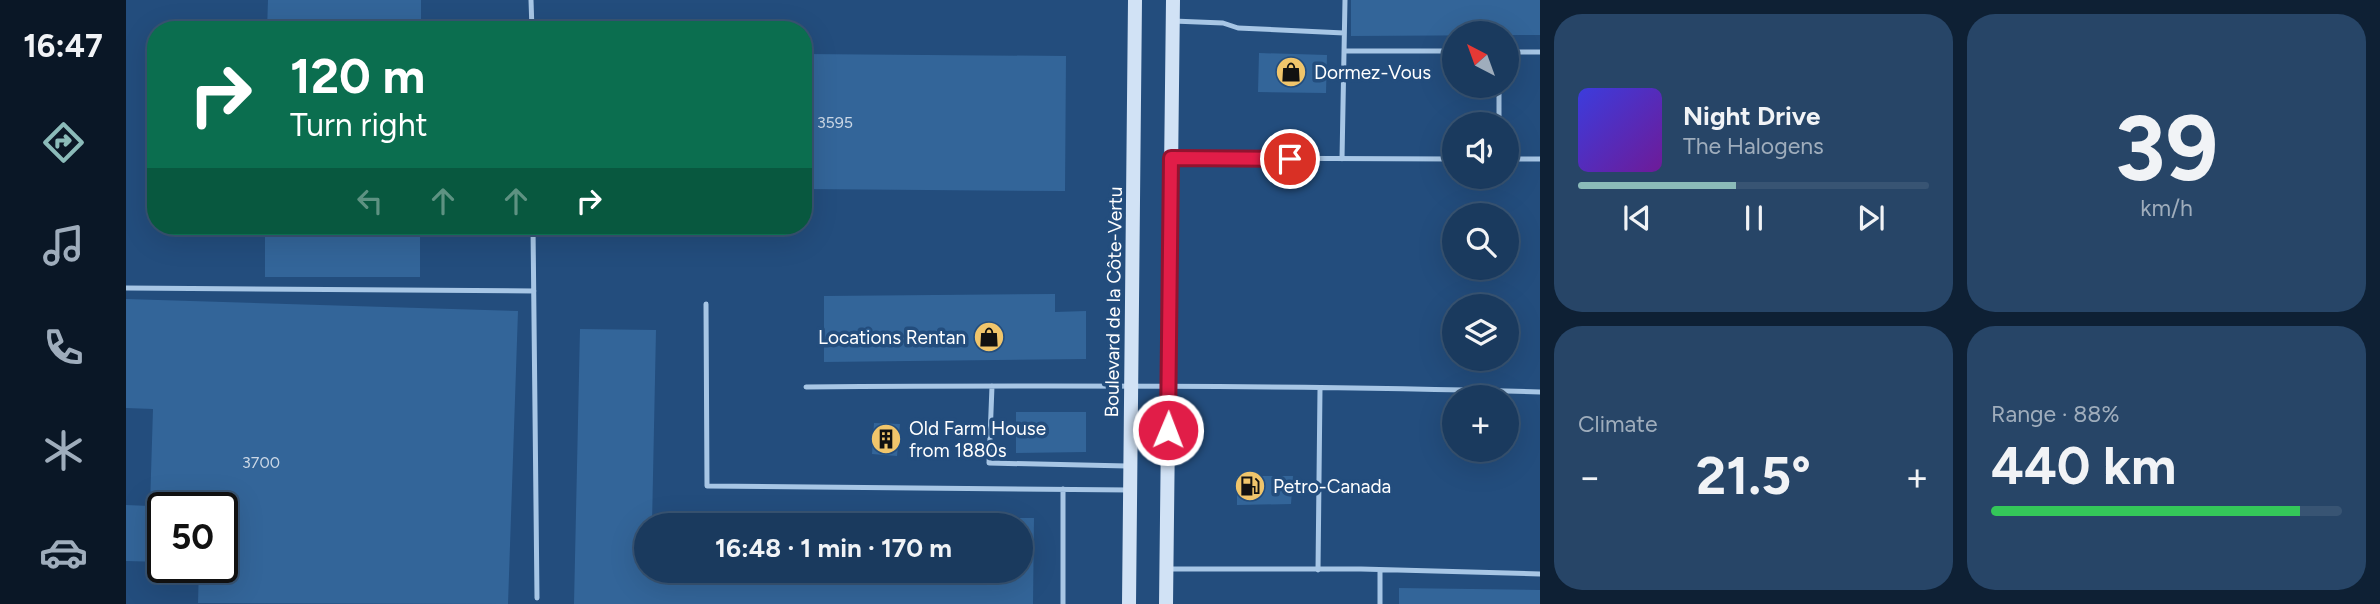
<!DOCTYPE html>
<meta charset="utf-8">
<style>
body{margin:0;font-family:Figtree,sans-serif;background:#274567;color:#f1f3f6;height:100vh;display:flex;flex-direction:column;font-size:26px;white-space:nowrap}
*{box-sizing:border-box;margin:0}
p{font-size:23px;color:#9fadbc}
.icon{flex:none;width:38px;height:38px;fill:none;stroke:currentColor;stroke-width:2;stroke-linecap:round;stroke-linejoin:round}
.map{position:relative;flex:1;overflow:hidden}
.sheet{display:flex;flex-direction:column;gap:14px;padding:14px;background:#0e2034;width:840px}
.sheet>*{flex:none}
.banner{position:absolute;left:21px;top:21px;width:665px;height:214px;border-radius:28px;box-shadow:0 7px 28px #0002,0 0 0 2px #385473;background:#0b6e4f;color:#fff;overflow:hidden}
.needle{width:46px;rotate:319deg}
.fabs{position:absolute;left:1316px;top:21px;display:grid;gap:14px}
.fabs a{display:grid;place-items:center;width:77px;height:77px;border-radius:50%;background:#1a3a5e;box-shadow:0 7px 28px #0002,0 0 0 2px #385473;font-size:35px}
.speed{position:absolute;left:21px;top:492px;display:flex;gap:14px;font-size:35px;font-weight:700;text-align:center}
.speed>*{display:grid;place-content:center;width:91px;height:91px;border-radius:50%;background:#1a3a5e;box-shadow:0 7px 28px #0002,0 0 0 2px #385473;line-height:1}
.speed .limit{border:4px solid #111;border-radius:10px;background:#fff;color:#111}
.pin{position:absolute;display:grid;place-items:center;width:60px;height:60px;color:#fff;margin:-30px;border:4px solid #fff;border-radius:50%;box-shadow:0 2px 7px #0007}
.me{position:absolute;width:77px;margin:-38px;rotate:1deg;stroke-linejoin:round;filter:drop-shadow(0 0 5px #0008)}
.turn{display:flex;align-items:center;gap:24px;height:147px;padding:0 28px;font-size:32px}
.turn .icon{width:91px;height:91px;stroke-width:2.5}
.turn b{display:block;font-size:49px;line-height:60px}
.lanes{display:flex;align-items:center;height:66px;padding:0 28px;background:#0003;justify-content:center;gap:35px;direction:ltr}
.lanes .off{opacity:.35}
.big{font-size:52px;font-weight:700;line-height:1.1}
.sheet .widget{flex:1;display:flex;flex-direction:column;justify-content:center;gap:10px;min-width:0;padding:0 24px;border-radius:28px;background:#274567}
.sheet .dial{align-items:center;gap:0}
.dial b{font-size:91px;line-height:1}
.song{display:flex;align-items:center;gap:21px}
.cover{width:84px;height:84px;border-radius:10px;background:linear-gradient(135deg,hsl(240 70% 55%),hsl(280 70% 35%))}
.played{height:7px;border-radius:4px;background:linear-gradient(90deg,#8bbbb9 45%,#385473 45%)}
.keys{display:flex;justify-content:space-around;direction:ltr}
.heat{display:flex;justify-content:space-between;align-items:center;font-size:38px;direction:ltr}
.charge{height:10px;border-radius:5px;background:linear-gradient(90deg,#34c759 88%,#385473 0)}
.sheet .tiles{flex:1;display:grid;gap:14px;grid-template-columns:repeat(2,1fr)}
.trip{position:absolute;left:508px;top:513px;width:399px;height:70px;border-radius:35px;background:#1a3a5e;box-shadow:0 7px 28px #0002,0 0 0 2px #385473;font-weight:700;line-height:70px;text-align:center}
main{display:flex;flex:1;min-height:0}
.dock{display:flex;flex-direction:column;width:126px;justify-content:space-around;align-items:center;background:#0a1726;color:#9fadbc}
.dock .icon{width:49px;height:49px}
.dock .selected{color:#8bbbb9}
.dock b{font-size:32px;color:#f1f3f6}
.map>svg:first-child{display:block}
.building{fill:#336599}
.lines{fill:none;stroke-linecap:round;stroke-linejoin:round}
.service{stroke:#a7c6e5;stroke-width:5}
.secondary{stroke:#d1e2f5;stroke-width:14}
.route-casing{stroke:#92132f;stroke-width:18}
.route{stroke:#e11d48;stroke-width:12}
.labels{text-anchor:middle;stroke-width:7;stroke-linejoin:round;paint-order:stroke}
.number-label{font-size:16px;fill:#ccd8e6}
.poi-label{font-size:19px;fill:#fff;stroke:#234d7d;text-anchor:start}
.street-label{font-size:19px;fill:#fff;stroke:#234d7d}
</style>
<main>
<nav class="dock">
<b>16:47</b>
<svg class="icon selected" aria-label="directions" viewBox="0 0 24 24"><path d="M12 3l9 9-9 9-9-9zM9 14v-3h6M13 9l2 2-2 2"/></svg>
<svg class="icon" aria-label="music" viewBox="0 0 24 24"><path d="M9 18V5l10-2v13"/><circle cx="6" cy="18" r="3"/><circle cx="16" cy="16" r="3"/></svg>
<svg class="icon" aria-label="phone" viewBox="0 0 24 24"><path d="M5 4h4l2 5-3 2q2 4 5 5l2-3 5 2v4C11 20 4 13 5 4z"/></svg>
<svg class="icon" aria-label="climate" viewBox="0 0 24 24"><path d="M12 3v18M4 7l16 10M4 17L20 7"/></svg>
<svg class="icon" aria-label="car" viewBox="0 0 24 24"><path d="M5 17H2v-5l4-1 3-4h7l3 4 3 1v5h-3M9 17h6M6 11h13"/><circle cx="7" cy="17" r="2"/><circle cx="17" cy="17" r="2"/></svg>
</nav>
<div class="map">
<svg width="1414" height="604" viewBox="0 0 1414 604">
<rect width="100%" height="100%" fill="#234d7d"/>
<path class="building" d="M142,0H295V30H141Z
M1225,0H1414V35L1225,36Z
M1133,53L1201,55L1200,93L1132,92Z
M677,54L940,56L939,191L677,189Z
M139,226H294V277H139Z
M929,294V312L960,311V359L698,362V296Z
M0,299L392,311L382,604L72,603L73,567H96V508H37V562L0,561V505L24,506L27,409L0,408Z
M454,329L530,330L526,525H520V570H894V518H908L907,604H448Z
M890,412H960V452L890,453Z
M748,423L774,424L771,456L746,454Z
M1111,476H1167L1165,504L1111,505Z
M1273,588L1414,590V604H1273Z"/>
<g class="lines">
<path class="service" d="M405,0L406,30
M1047,21L1097,23L1112,28L1218,33
M1218,51H1328
M1381,52H1414
M1373,86V124
M1048,158L1328,159
M1216,159L1219,0
M1381,159H1414
M407,226L411,598
M0,288L408,291
M580,304L581,486L1004,490
M866,386L863,463L1001,466
M680,387C925,385 1169,385 1414,392
M1041,569H1235L1414,574
M1192,570L1194,389
M1254,571V604
M937,604V489"/>
<path class="secondary" d="M1003,604L1009,0
M1040,604L1047,0"/>
</g>
<g class="lines">
<g class="route-casing">
<path id="route" d="M1042,430L1045,158L1164,159"/>
</g>
<use href="#route" class="route"/>
</g>
<defs>
<g id="shop-disc" transform="scale(1.575)"><circle r="9.5" fill="#f0c56b" stroke="#234d7d"/><path d="M-5-2.5h2.3a2.7 3.5 0 0 1 5.4 0H5L5.5 6h-11ZM-1.5-2.5h3a1.5 2.3 0 0 0-3 0Z" fill="#111"/></g>
<g id="building-disc" transform="scale(1.575)"><circle r="9.5" fill="#f0c56b" stroke="#234d7d"/><path d="M-4-6H4V6H1V3H-1V6H-4ZM-2.5-4.3h1.7v1.8h-1.7ZM.8-4.3h1.7v1.8H.8ZM-2.5-1h1.7V.8h-1.7ZM.8-1h1.7V.8H.8Z" fill="#111"/></g>
<g id="fuel-disc" transform="scale(1.575)"><circle r="9.5" fill="#f0c56b" stroke="#234d7d"/><path d="M-5.5-6h7V0h2V4h1.3V-2.5L3-4.5l.8-.8L6-3V5H2.5V1h-1V6h-7ZM-4.2-4.7v3.2H.2V-4.7Z" fill="#111"/></g>
</defs>
<g fill-rule="evenodd">
<use href="#shop-disc" x="1165" y="72"/>
<use href="#shop-disc" x="863" y="337"/>
<use href="#building-disc" x="760" y="439"/>
<use href="#fuel-disc" x="1124" y="486"/>
</g>
<g class="labels">
<g class="number-label">
<text x="709" y="128">3595</text>
<text x="135" y="468">3700</text>
</g>
<g class="poi-label">
<text x="1188" y="79">Dormez-Vous</text>
<text x="840" y="344" text-anchor="end">Locations Rentan</text>
<text x="783" y="435">Old Farm House<tspan x="783" dy="22">from 1880s</tspan></text>
<text x="1147" y="493">Petro-Canada</text>
</g>
<g class="street-label">
<text transform="translate(987 302) rotate(-89)" y="7">Boulevard de la Côte-Vertu</text>
</g>
</g>
</svg>
<div class="fabs">
<a><svg class="needle" viewBox="-14 -14 28 28"><path d="M0-13l5 13h-10z" fill="#e53935"/><path d="M0 13l5-13h-10z" fill="#9fadbc"/></svg></a>
<a><svg class="icon" aria-label="sound" viewBox="0 0 24 24"><path d="M4 9h4l5-4v14l-5-4H4zM17 9q2 3 0 6"/></svg></a>
<a><svg class="icon" aria-label="search" viewBox="0 0 24 24"><circle cx="10" cy="10" r="6"/><path d="M15 15l6 6"/></svg></a>
<a><svg class="icon" aria-label="layers" viewBox="0 0 24 24"><path d="M12 4l9 5-9 5-9-5zM3 14l9 5 9-5"/></svg></a>
<a>+</a>
</div>
<div class="speed"><div class="limit">50</div></div>
<div class="pin" style="left:1164px;top:159px;background:#d93025"><svg class="icon" aria-label="arrive" viewBox="0 0 24 24"><path d="M6 21V4h12l-3 4 3 4H6"/></svg></div>
<svg class="me" style="left:1042px;top:430px" viewBox="-20 -20 40 40"><circle r="17" fill="#e11d48" stroke="#fff" stroke-width="3"/><path d="M0-11L8 9 0 5-8 9z" fill="#fff"/></svg>
<div class="trip">16:48 · 1 min · 170 m</div>
<div class="banner">
<div class="turn"><svg class="icon" aria-label="right" viewBox="0 0 24 24"><path d="M7 20v-9h11M14 6l5 5-5 5"/></svg><div><b>120 m</b>Turn right</div></div>
<div class="lanes"><svg class="icon off" aria-label="left" viewBox="0 0 24 24"><path d="M17 20v-9H6M10 6l-5 5 5 5"/></svg><svg class="icon off" aria-label="ahead" viewBox="0 0 24 24"><path d="M12 20V5M6 11l6-6 6 6"/></svg><svg class="icon off" aria-label="ahead" viewBox="0 0 24 24"><path d="M12 20V5M6 11l6-6 6 6"/></svg><svg class="icon" aria-label="right" viewBox="0 0 24 24"><path d="M7 20v-9h11M14 6l5 5-5 5"/></svg></div>
</div>
</div>
<section class="sheet">
<div class="tiles">
<div class="widget">
<div class="song"><i class="cover"></i><div><b>Night Drive</b><p>The Halogens</p></div></div>
<div class="played"></div>
<div class="keys"><svg class="icon" aria-label="previous" viewBox="0 0 24 24"><path d="M18 5L8 12l10 7zM5 5v14"/></svg><svg class="icon" aria-label="pause" viewBox="0 0 24 24"><path d="M8 5v14M16 5v14"/></svg><svg class="icon" aria-label="next" viewBox="0 0 24 24"><path d="M6 5l10 7-10 7zM19 5v14"/></svg></div>
</div>
<div class="widget dial"><b>39</b><p>km/h</p></div>
<div class="widget"><p>Climate</p>
<div class="heat"><a>−</a><b class="big">21.5°</b><a>+</a></div>
</div>
<div class="widget"><p>Range · 88%</p><b class="big">440 km</b><div class="charge"></div></div>
</div>
</section>
</main>
